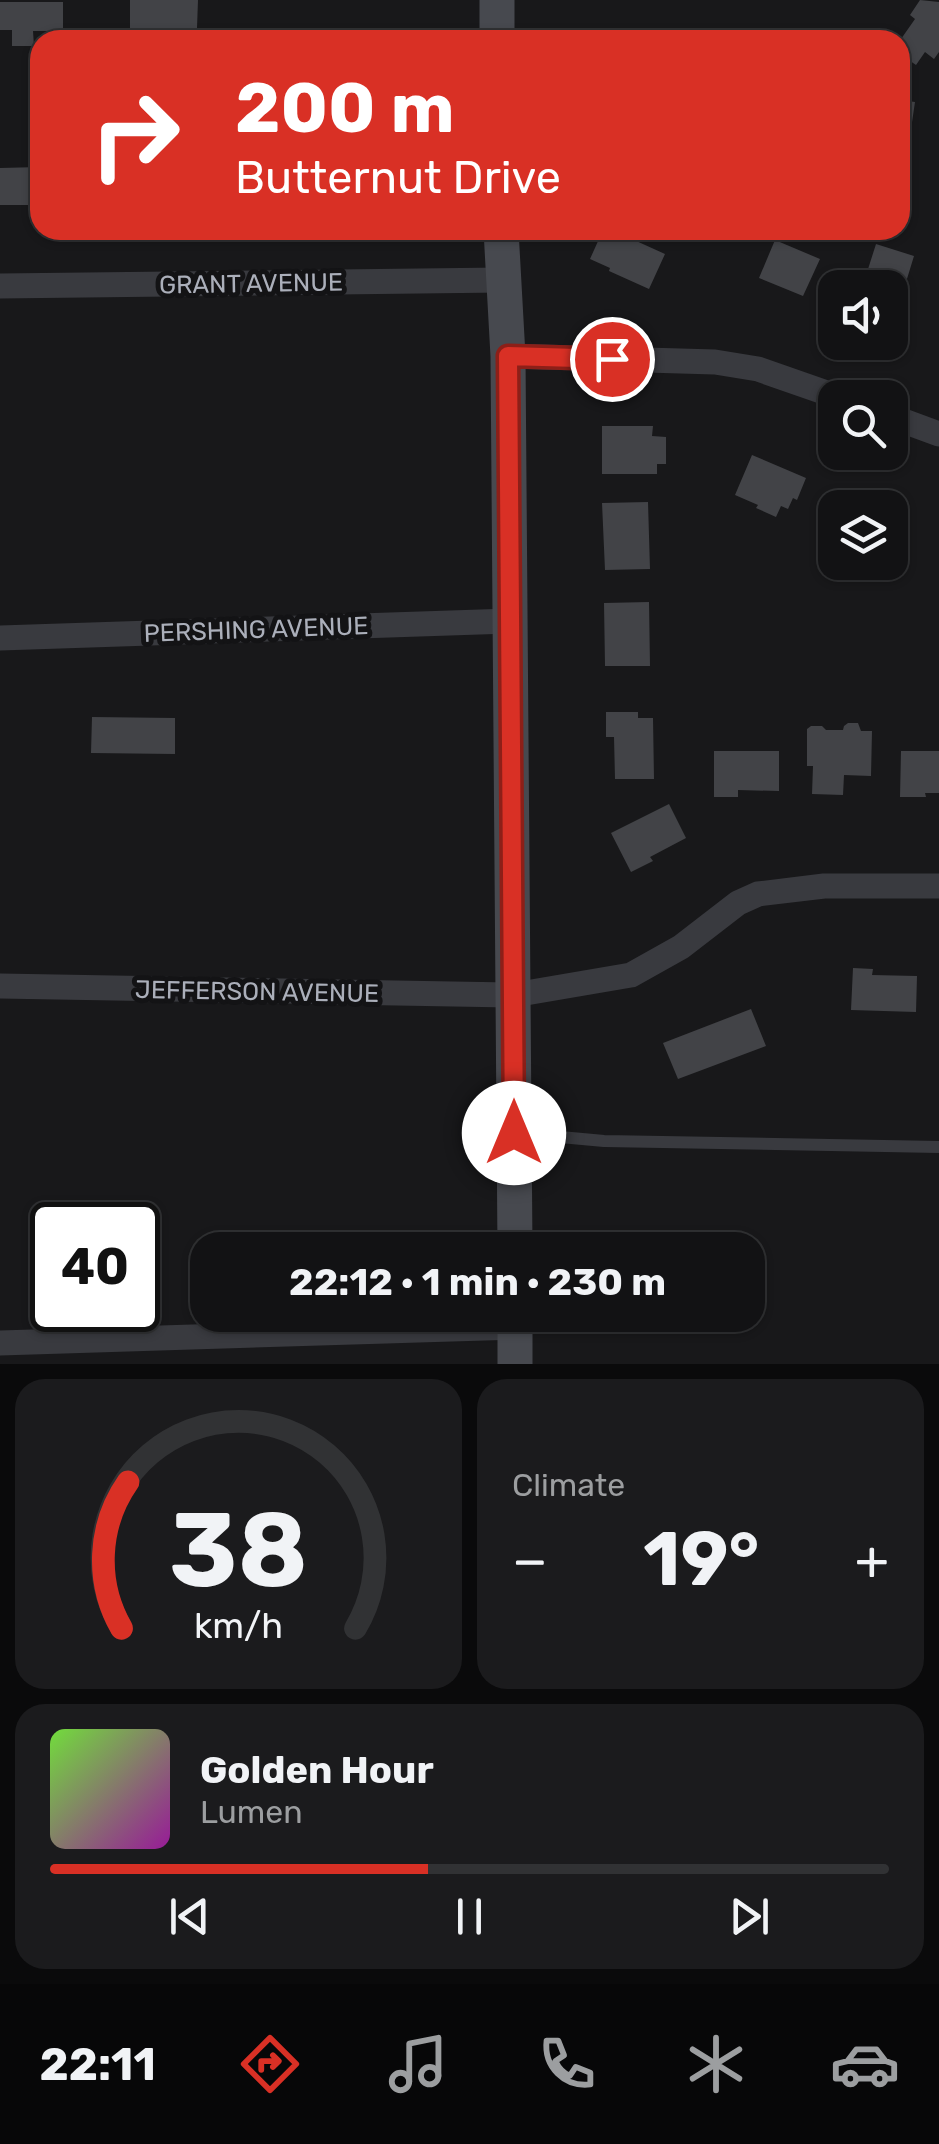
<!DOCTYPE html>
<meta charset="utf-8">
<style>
body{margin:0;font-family:Rubik,sans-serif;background:#1b1b1d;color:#f1f3f6;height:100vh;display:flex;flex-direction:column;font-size:38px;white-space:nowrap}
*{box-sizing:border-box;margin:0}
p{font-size:32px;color:#9c9ea0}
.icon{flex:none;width:55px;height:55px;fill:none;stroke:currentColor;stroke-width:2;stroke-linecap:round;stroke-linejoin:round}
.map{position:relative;height:1364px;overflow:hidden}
.drawer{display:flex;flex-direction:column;gap:15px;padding:15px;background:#0a0a0b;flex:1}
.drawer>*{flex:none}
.guide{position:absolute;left:30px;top:30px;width:880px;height:210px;border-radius:30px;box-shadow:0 2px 8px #0004,0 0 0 2px #313234;background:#d93025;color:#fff;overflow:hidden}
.fabs{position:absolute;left:818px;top:270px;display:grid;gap:20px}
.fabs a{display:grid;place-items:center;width:90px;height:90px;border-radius:20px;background:#121214;box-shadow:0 2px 8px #0004,0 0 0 2px #313234;font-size:50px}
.speed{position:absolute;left:30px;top:1202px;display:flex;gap:20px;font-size:50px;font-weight:700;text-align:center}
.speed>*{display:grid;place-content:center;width:130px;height:130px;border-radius:50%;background:#121214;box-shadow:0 2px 8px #0004,0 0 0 2px #313234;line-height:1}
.speed .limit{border:5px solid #111;border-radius:15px;background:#fff;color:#111}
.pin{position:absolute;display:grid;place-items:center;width:85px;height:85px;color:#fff;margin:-42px;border:5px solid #fff;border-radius:50%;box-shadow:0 2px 10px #0007}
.me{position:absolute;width:110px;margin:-55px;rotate:0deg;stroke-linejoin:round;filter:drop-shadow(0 0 8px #0008)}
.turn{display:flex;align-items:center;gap:35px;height:210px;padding:0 40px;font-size:45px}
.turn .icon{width:130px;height:130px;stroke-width:2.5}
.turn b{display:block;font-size:70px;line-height:85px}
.big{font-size:75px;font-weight:700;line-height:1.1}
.drawer .tile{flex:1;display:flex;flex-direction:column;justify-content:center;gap:15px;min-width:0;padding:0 35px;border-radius:30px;background:#1b1b1d}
.drawer .dial{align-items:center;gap:0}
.dial svg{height:260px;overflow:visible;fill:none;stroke:#313234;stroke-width:7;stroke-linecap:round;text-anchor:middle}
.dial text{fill:#f1f3f6;stroke:none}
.song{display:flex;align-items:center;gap:30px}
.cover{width:120px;height:120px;border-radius:15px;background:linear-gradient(135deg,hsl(100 70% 55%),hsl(300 70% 35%))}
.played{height:10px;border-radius:5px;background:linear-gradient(90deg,#d93025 45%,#313234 45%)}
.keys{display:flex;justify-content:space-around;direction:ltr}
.heat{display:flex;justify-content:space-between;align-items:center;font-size:55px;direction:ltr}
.drawer .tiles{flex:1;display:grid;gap:15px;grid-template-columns:1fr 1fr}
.tile:last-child{grid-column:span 2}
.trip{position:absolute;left:190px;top:1232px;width:575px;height:100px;border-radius:30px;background:#121214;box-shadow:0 2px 8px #0004,0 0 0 2px #313234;font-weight:700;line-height:100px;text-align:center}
.tab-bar{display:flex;height:160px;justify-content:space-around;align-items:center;background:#070708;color:#9c9ea0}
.tab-bar .icon{width:70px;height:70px}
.tab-bar .on{color:#d93025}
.tab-bar b{font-size:45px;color:#f1f3f6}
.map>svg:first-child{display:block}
.building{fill:#424347}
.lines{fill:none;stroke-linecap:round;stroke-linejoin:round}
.lane{stroke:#393a3f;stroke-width:12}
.street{stroke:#393a3f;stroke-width:25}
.secondary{stroke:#47494f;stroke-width:35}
.route-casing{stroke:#8d1f18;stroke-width:25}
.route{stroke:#d93025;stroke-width:18}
.labels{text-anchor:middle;stroke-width:10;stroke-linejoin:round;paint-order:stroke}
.street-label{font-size:25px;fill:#abafba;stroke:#131315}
</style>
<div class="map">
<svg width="939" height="1364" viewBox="0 0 939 1364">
<rect width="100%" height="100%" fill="#18181a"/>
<path class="building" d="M130,0H198L197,28H182V35L130,34Z
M920,0L939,2V52L934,59L925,52L916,65L900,54V45L903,41L901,39L915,19L910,15Z
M0,2H63V31H33L34,46H12V30H0Z
M900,100L915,102L910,136L900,134Z
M40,167V205H0V168Z
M603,230H612L665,254L649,289L609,271L610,268L590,259Z
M775,240L820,259L803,296L759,278Z
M876,244L914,256L899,305L890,303V288H862Z
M602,426H653L652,436L666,437V464H657V474H602Z
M752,455L806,478L797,500L793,498L788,509L781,506L776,517L756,508L758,505L735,495Z
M850,490L910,513L897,548L890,545V508H844Z
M648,502L650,569L605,570L602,503Z
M649,602L650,666H605L604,603Z
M606,712H638V718H653L654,779H615L614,737H606Z
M92,717L175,718V754L91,753Z
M848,723H858L861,731H872L871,776L844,775L843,795L812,794L813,766H807V729L811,726H822L826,730H843L844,726Z
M714,751H779V791L738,790V797H714Z
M901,751H939V793H925L926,797H900Z
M669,804L686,838L650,857L653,861L631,872L611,833Z
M853,968L873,969L872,975L917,976L916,1012L851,1010Z
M751,1009L766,1046L678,1079L663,1043Z"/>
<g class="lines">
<path class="lane" d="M517,1133L604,1141L939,1147"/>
<path class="street" d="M0,286L502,280
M508,356L715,362L758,369L841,398
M890,416L939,434
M0,638L511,621
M0,986L514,995L631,975L681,947L738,903L758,894L824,886H939
M0,1343L515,1327"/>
<path class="secondary" d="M497,0V40
M501,230L508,356L515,1250
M515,1315V1364"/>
</g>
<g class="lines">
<g class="route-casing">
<path id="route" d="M514,1133L508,356L612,359"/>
</g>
<use href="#route" class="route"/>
</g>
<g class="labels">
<g class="street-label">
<text transform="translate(251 283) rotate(-1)" y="9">GRANT AVENUE</text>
<text transform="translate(256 629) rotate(-2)" y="9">PERSHING AVENUE</text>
<text transform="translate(257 991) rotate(1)" y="9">JEFFERSON AVENUE</text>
</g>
</g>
</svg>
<div class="fabs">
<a><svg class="icon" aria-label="sound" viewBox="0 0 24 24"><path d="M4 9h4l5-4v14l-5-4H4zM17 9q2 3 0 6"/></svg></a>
<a><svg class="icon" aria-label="search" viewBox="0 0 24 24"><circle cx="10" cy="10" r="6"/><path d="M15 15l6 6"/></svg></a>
<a><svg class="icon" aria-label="layers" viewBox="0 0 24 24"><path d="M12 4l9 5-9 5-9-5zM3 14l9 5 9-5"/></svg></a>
</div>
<div class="speed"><div class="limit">40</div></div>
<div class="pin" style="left:612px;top:359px;background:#d93025"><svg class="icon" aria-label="arrive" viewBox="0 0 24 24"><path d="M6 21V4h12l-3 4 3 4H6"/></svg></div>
<svg class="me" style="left:514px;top:1133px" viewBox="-20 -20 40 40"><circle r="19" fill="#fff"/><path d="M0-13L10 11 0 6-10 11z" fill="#d93025"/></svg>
<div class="trip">22:12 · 1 min · 230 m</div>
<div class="guide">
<div class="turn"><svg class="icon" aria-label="right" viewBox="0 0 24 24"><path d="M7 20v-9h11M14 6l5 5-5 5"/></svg><div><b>200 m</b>Butternut Drive</div></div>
</div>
</div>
<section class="drawer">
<div class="tiles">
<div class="tile dial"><svg viewBox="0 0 100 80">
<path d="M14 69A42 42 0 1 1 86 69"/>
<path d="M14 69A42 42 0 0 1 16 24" stroke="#d93025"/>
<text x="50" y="56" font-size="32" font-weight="700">38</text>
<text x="50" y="72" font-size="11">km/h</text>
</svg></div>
<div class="tile"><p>Climate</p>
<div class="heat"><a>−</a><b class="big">19°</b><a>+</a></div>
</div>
<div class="tile">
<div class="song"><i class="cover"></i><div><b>Golden Hour</b><p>Lumen</p></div></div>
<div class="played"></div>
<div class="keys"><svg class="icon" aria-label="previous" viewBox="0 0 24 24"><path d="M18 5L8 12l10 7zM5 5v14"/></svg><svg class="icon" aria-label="pause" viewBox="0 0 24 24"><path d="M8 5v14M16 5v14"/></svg><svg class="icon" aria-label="next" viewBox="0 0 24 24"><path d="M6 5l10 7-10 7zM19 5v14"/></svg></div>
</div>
</div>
</section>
<nav class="tab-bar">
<b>22:11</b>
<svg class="icon on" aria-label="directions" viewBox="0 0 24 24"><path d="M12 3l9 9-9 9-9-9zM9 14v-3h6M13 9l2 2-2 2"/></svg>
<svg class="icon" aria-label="music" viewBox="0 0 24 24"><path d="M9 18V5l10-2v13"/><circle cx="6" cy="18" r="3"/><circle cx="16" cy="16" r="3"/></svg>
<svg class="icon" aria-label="phone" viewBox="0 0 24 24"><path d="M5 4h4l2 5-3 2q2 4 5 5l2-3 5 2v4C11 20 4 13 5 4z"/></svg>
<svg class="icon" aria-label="climate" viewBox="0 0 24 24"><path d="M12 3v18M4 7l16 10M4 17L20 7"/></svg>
<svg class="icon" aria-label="car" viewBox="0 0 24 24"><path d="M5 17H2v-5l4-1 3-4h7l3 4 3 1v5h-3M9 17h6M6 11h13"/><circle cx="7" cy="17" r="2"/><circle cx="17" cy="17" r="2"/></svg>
</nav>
